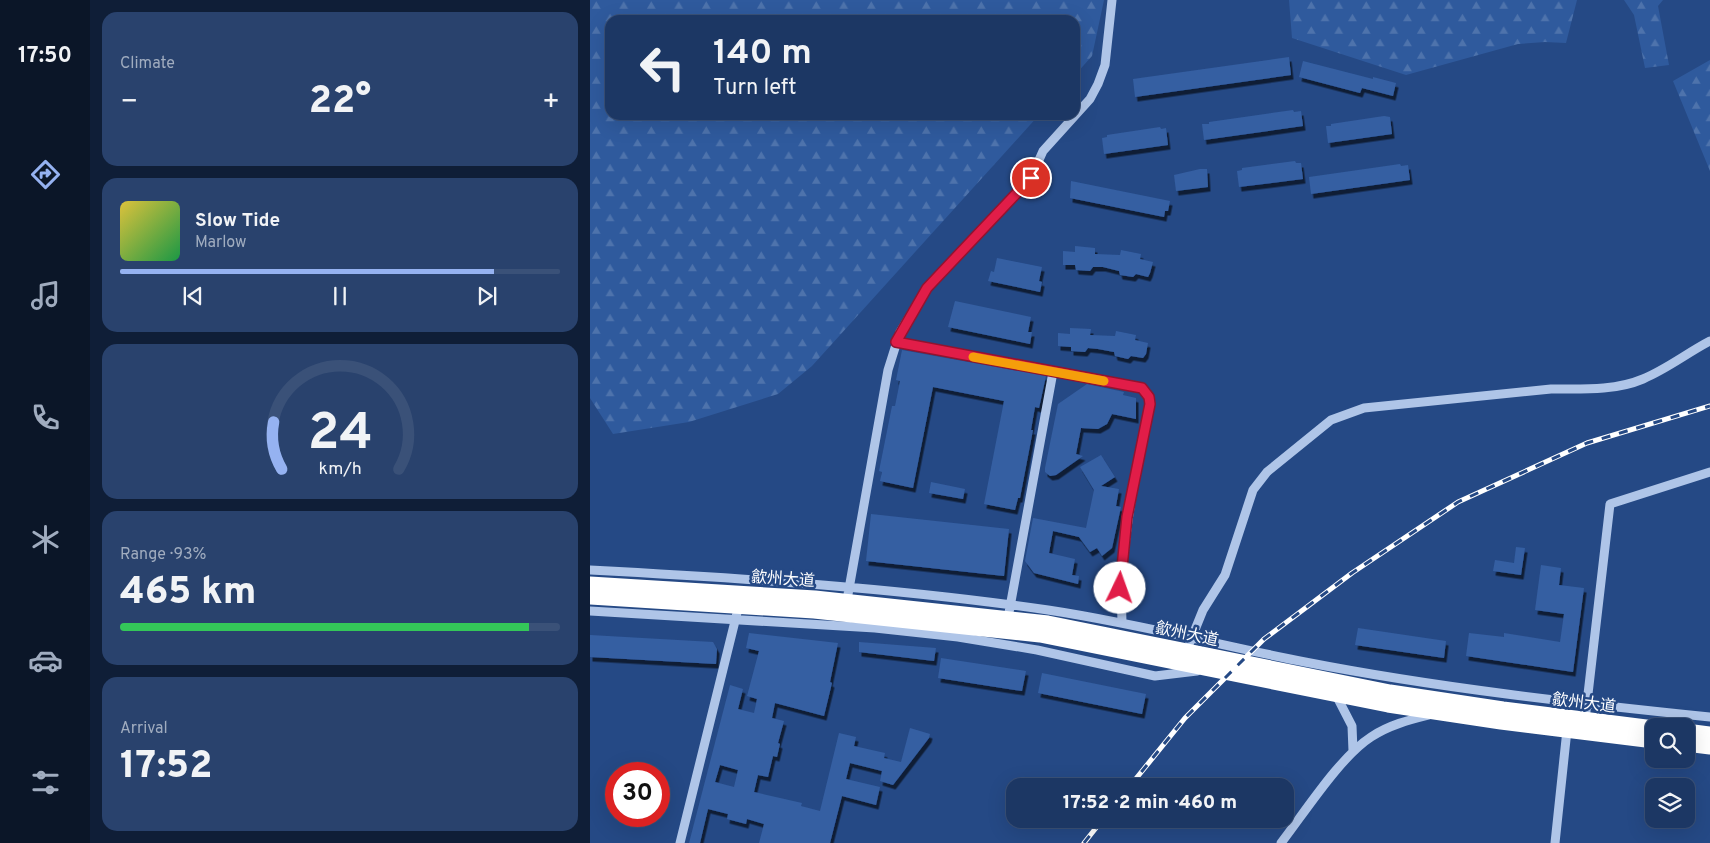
<!DOCTYPE html>
<meta charset="utf-8">
<style>
body{margin:0;font-family:Overpass,"Noto Sans SC",sans-serif;background:#29426d;color:#f1f3f6;height:100vh;display:flex;flex-direction:column;font-size:19px;white-space:nowrap}
*{box-sizing:border-box;margin:0}
p{font-size:16px;color:#a0acbf}
.icon{flex:none;width:28px;height:28px;fill:none;stroke:currentColor;stroke-width:2;stroke-linecap:round;stroke-linejoin:round}
.map{position:relative;flex:1;overflow:hidden}
.drawer{display:flex;flex-direction:column;gap:12px;padding:12px;background:#0f1e37;width:500px}
.drawer>*{flex:none}
.banner{position:absolute;left:15px;top:15px;width:475px;height:105px;border-radius:15px;box-shadow:0 5px 20px #0002,0 0 0 1px #3a5178;background:#1c3764;color:#f1f3f6;overflow:hidden}
.buttons{position:absolute;left:1055px;top:718px;display:grid;gap:10px}
.buttons a{display:grid;place-items:center;width:50px;height:50px;border-radius:10px;background:#1c3764;box-shadow:0 5px 20px #0002,0 0 0 1px #3a5178;font-size:25px}
.speed{position:absolute;left:15px;top:762px;display:flex;gap:10px;font-size:25px;font-weight:700;text-align:center}
.speed>*{display:grid;place-content:center;width:65px;height:65px;border-radius:50%;background:#1c3764;box-shadow:0 5px 20px #0002,0 0 0 1px #3a5178;line-height:1}
.speed .limit{border:8px solid #d22;background:#fff;color:#111}
.pin{position:absolute;display:grid;place-items:center;width:42px;height:42px;color:#fff;margin:-21px;border:2px solid #fff;border-radius:50%;box-shadow:0 1px 5px #0007}
.me{position:absolute;width:55px;margin:-28px;rotate:3deg;stroke-linejoin:round;filter:drop-shadow(0 0 4px #0008)}
.turn{display:flex;align-items:center;gap:18px;height:105px;padding:0 25px;font-size:22px}
.turn .icon{width:65px;height:65px;stroke-width:2.5}
.turn b{display:block;font-size:35px;line-height:42px}
.big{font-size:38px;font-weight:800;line-height:1.1}
.drawer .card{flex:1;display:flex;flex-direction:column;justify-content:center;gap:8px;min-width:0;padding:0 18px;border-radius:15px;background:#29426d}
.drawer .dial{align-items:center;gap:0}
.dial svg{height:130px;overflow:visible;fill:none;stroke:#3a5178;stroke-width:7;stroke-linecap:round;text-anchor:middle}
.dial text{fill:#f1f3f6;stroke:none}
.song{display:flex;align-items:center;gap:15px}
.cover{width:60px;height:60px;border-radius:8px;background:linear-gradient(135deg,hsl(50 70% 55%),hsl(140 70% 35%))}
.played{height:5px;border-radius:2px;background:linear-gradient(90deg,#95b2f1 85%,#3a5178 85%)}
.keys{display:flex;justify-content:space-around;direction:ltr}
.heat{display:flex;justify-content:space-between;align-items:center;font-size:28px;direction:ltr}
.charge{height:8px;border-radius:4px;background:linear-gradient(90deg,#34c759 93%,#3a5178 0)}
.trip{position:absolute;left:416px;top:778px;width:288px;height:50px;border-radius:15px;background:#1c3764;box-shadow:0 5px 20px #0002,0 0 0 1px #3a5178;font-weight:800;line-height:50px;text-align:center}
main{display:flex;flex:1;min-height:0}
.menu{display:flex;flex-direction:column;width:90px;justify-content:space-around;align-items:center;background:#0b1628;color:#a0acbf}
.menu .icon{width:35px;height:35px}
.menu .active{color:#95b2f1}
.menu b{font-size:22px;color:#f1f3f6}
.map>svg:first-child{display:block}
.forest{fill:url(#forest-firs)}
.building{fill:#355fa2;fill-rule:evenodd;filter:url(#shadow)}
.lines{fill:none;stroke-linecap:round;stroke-linejoin:round}
.minor{stroke:#afc5e8;stroke-width:9}
.highway{stroke:#fff;stroke-width:15}
.rail-casing{stroke:#fff;stroke-width:5}
.rail{stroke:#254985;stroke-width:3;stroke-dasharray:9;stroke-linecap:butt}
.route-casing{stroke:#92132f;stroke-width:12}
.route{stroke:#e11d48;stroke-width:9}
.slow{stroke:#f59e0b;stroke-width:9}
.labels{text-anchor:middle;stroke-width:5;stroke-linejoin:round;paint-order:stroke}
.street-label{font-size:16px;fill:#fff;stroke:#254985}
</style>
<main>
<nav class="menu">
<b>17:50</b>
<svg class="icon active" aria-label="directions" viewBox="0 0 24 24"><path d="M12 3l9 9-9 9-9-9zM9 14v-3h6M13 9l2 2-2 2"/></svg>
<svg class="icon" aria-label="music" viewBox="0 0 24 24"><path d="M9 18V5l10-2v13"/><circle cx="6" cy="18" r="3"/><circle cx="16" cy="16" r="3"/></svg>
<svg class="icon" aria-label="phone" viewBox="0 0 24 24"><path d="M5 4h4l2 5-3 2q2 4 5 5l2-3 5 2v4C11 20 4 13 5 4z"/></svg>
<svg class="icon" aria-label="climate" viewBox="0 0 24 24"><path d="M12 3v18M4 7l16 10M4 17L20 7"/></svg>
<svg class="icon" aria-label="car" viewBox="0 0 24 24"><path d="M5 17H2v-5l4-1 3-4h7l3 4 3 1v5h-3M9 17h6M6 11h13"/><circle cx="7" cy="17" r="2"/><circle cx="17" cy="17" r="2"/></svg>
<svg class="icon" aria-label="filters" viewBox="0 0 24 24"><path d="M4 7h16M4 17h16"/><circle cx="9" cy="7" r="2"/><circle cx="15" cy="17" r="2"/></svg>
</nav>
<section class="drawer">
<div class="card"><p>Climate</p>
<div class="heat"><a>−</a><b class="big">22°</b><a>+</a></div>
</div>
<div class="card">
<div class="song"><i class="cover"></i><div><b>Slow Tide</b><p>Marlow</p></div></div>
<div class="played"></div>
<div class="keys"><svg class="icon" aria-label="previous" viewBox="0 0 24 24"><path d="M18 5L8 12l10 7zM5 5v14"/></svg><svg class="icon" aria-label="pause" viewBox="0 0 24 24"><path d="M8 5v14M16 5v14"/></svg><svg class="icon" aria-label="next" viewBox="0 0 24 24"><path d="M6 5l10 7-10 7zM19 5v14"/></svg></div>
</div>
<div class="card dial"><svg viewBox="0 0 100 80">
<path d="M14 69A42 42 0 1 1 86 69"/>
<path d="M14 69A42 42 0 0 1 9 40" stroke="#95b2f1"/>
<text x="50" y="56" font-size="32" font-weight="700">24</text>
<text x="50" y="72" font-size="11">km/h</text>
</svg></div>
<div class="card"><p>Range · 93%</p><b class="big">465 km</b><div class="charge"></div></div>
<div class="card"><p>Arrival</p><b class="big">17:52</b></div>
</section>
<div class="map">
<svg width="1120" height="843" viewBox="0 0 1120 843">
<defs>
<pattern id="forest-firs" width="22" height="20" patternUnits="userSpaceOnUse" patternTransform="scale(1.25)"><rect width="22" height="20" fill="#2f5a9d"/><path d="M5 1l3.5 6h-7zM16 11l3.5 6h-7z" fill="#4e73ac"/></pattern>
<filter id="shadow"><feDropShadow dx="2.5" dy="4.5" stdDeviation="0" flood-color="#0009"/></filter>
</defs>
<rect width="100%" height="100%" fill="#254985"/>
<path class="forest" d="M0,0H514L502,56L485,75V20H20V115H449L222,366L188,394L99,422L23,434L0,398Z
M699,0H987L976,43L955,42L928,44L816,75L702,38Z
M1034,0H1073L1068,6L1079,65L1055,68L1044,15Z
M1120,60V171L1083,81Z"/>
<path class="building" d="M699,57L701,75L545,97L543,79Z
M713,61L783,79V77L806,83L803,96L772,88L770,93L709,77Z
M703,110L704,112L711,111L713,126L614,140L612,124H619V122Z
M794,116L800,117L802,134L738,143L736,126H741V124Z
M570,127L571,129L576,128L578,145L514,154L512,138L517,137V135Z
M705,161L706,163H711L713,179L649,187L647,171L652,170V168Z
M810,164L811,166L818,165L820,180L721,194L719,177Z
M610,169H617L618,187L586,191L584,175Z
M481,181L580,201L578,211H575L574,217L480,198Z
M485,246L505,248V254L530,255L531,250L551,254L550,259L563,262L560,273L558,277L546,274L543,277L530,275L529,271L513,267H503L500,271L486,270L485,265H473V251L485,252Z
M407,258L452,267L449,281L452,282L450,292L398,281L401,271L404,272Z
M365,301L441,317L438,332H442L440,344L358,327Z
M480,328L501,329L500,335L525,336L526,331L546,335L545,340L558,343L556,354L553,358L541,356L538,359L525,356L524,352L508,349L498,348L495,352L481,351V347L468,346V333L480,334Z
M312,350L456,376L449,408L445,407L441,430H443L430,498H428L425,510L394,504L414,401L343,387L323,488L290,481L292,472L289,471L302,406H305L310,381L306,380Z
M497,384L534,392L533,395L546,398V419L522,414L517,424L508,429L491,428L486,454L493,456L466,475L460,476L455,472V468L468,404Z
M511,455L525,477L511,486L529,489L526,506L531,507L522,548L512,556L507,548L500,552L489,537L463,531L459,553L485,559L482,575L489,576L488,584L444,573L435,561L443,518L496,528L504,490L490,467Z
M341,482L375,489L373,499L339,493Z
M281,514L419,529L414,576L276,561Z
M926,547L935,548L931,575L903,571L905,560L924,563Z
M951,565L971,568L969,585L994,588L983,672L876,656L879,633L914,637V633L970,642L974,614L945,610Z
M768,628L856,641L854,658L765,645Z
M159,633L248,643L240,682L242,683L234,716L185,703L182,718L194,721L188,743L190,744L187,757L183,756L178,777L168,775L164,792L212,803L211,806L230,811L249,733L266,737L264,746L295,753L294,758L311,762L320,728L340,734L339,738L303,785L290,781L292,771L260,763L256,779L290,787L286,805L252,796L240,843H169L174,824L157,819L156,824L137,819L138,814L118,809L110,843H99L140,685L153,689L148,709L164,713L167,699L157,696L169,651L156,648ZM130,765L148,770L144,787L125,782Z
M0,635L123,642L127,649L126,664L0,657Z
M269,642L346,648L344,661L269,652Z
M351,658L436,671L432,691L348,678Z
M452,673L556,694L552,714L448,693Z"/>
<g class="lines">
<path class="minor" d="M306,342L552,388L557,393L560,404C545,477 529,547 532,622
M0,570C153,578 306,588 458,610C545,623 629,645 715,662C848,688 985,703 1120,717
M257,600L298,370L310,332L337,288L441,178L453,151L500,99L508,84L515,65L522,0
M0,611L285,628L368,637L447,650L565,676L607,671
M418,618L463,372
M600,642L613,610L635,575L663,490L677,472L741,420L774,408L961,389C991,389 1025,391 1053,379C1077,369 1097,353 1120,341
M746,695L762,726L763,751
M995,720L1020,504L1120,472
M90,843L147,613
M691,843C715,812 750,757 781,737C799,725 819,720 839,715
M965,843L977,730"/>
<path class="highway" d="M0,584L225,598L458,623L800,692L913,709L1064,728
M0,597L224,611L450,635L798,705L911,722L1064,741
M1096,731L1120,734
M1096,744L1120,747"/>
<g class="rail-casing">
<path id="rail" d="M540,786L595,718L674,639L762,573L868,502L997,443L1120,406
M494,843L513,819"/>
</g>
<use href="#rail" class="rail"/>
</g>
<g class="lines">
<g class="route-casing">
<path id="route" d="M441,178L337,288L306,342L552,388L559,397L560,404L537,517L530,588"/>
</g>
<use href="#route" class="route"/>
<path class="slow" d="M383,357L514,381"/>
</g>
<g class="labels">
<g class="street-label">
<text transform="translate(193 578) rotate(4)" y="6">歙州大道</text>
<text transform="translate(597 633) rotate(12)" y="6">歙州大道</text>
<text transform="translate(994 702) rotate(7)" y="6">歙州大道</text>
</g>
</g>
</svg>
<div class="buttons">
<a><svg class="icon" aria-label="search" viewBox="0 0 24 24"><circle cx="10" cy="10" r="6"/><path d="M15 15l6 6"/></svg></a>
<a><svg class="icon" aria-label="layers" viewBox="0 0 24 24"><path d="M12 4l9 5-9 5-9-5zM3 14l9 5 9-5"/></svg></a>
</div>
<div class="speed"><div class="limit">30</div></div>
<div class="pin" style="left:441px;top:178px;background:#d93025"><svg class="icon" aria-label="arrive" viewBox="0 0 24 24"><path d="M6 21V4h12l-3 4 3 4H6"/></svg></div>
<svg class="me" style="left:530px;top:588px" viewBox="-20 -20 40 40"><circle r="19" fill="#fff"/><path d="M0-13L10 11 0 6-10 11z" fill="#e11d48"/></svg>
<div class="trip">17:52 · 2 min · 460 m</div>
<div class="banner">
<div class="turn"><svg class="icon" aria-label="left" viewBox="0 0 24 24"><path d="M17 20v-9H6M10 6l-5 5 5 5"/></svg><div><b>140 m</b>Turn left</div></div>
</div>
</div>
</main>
